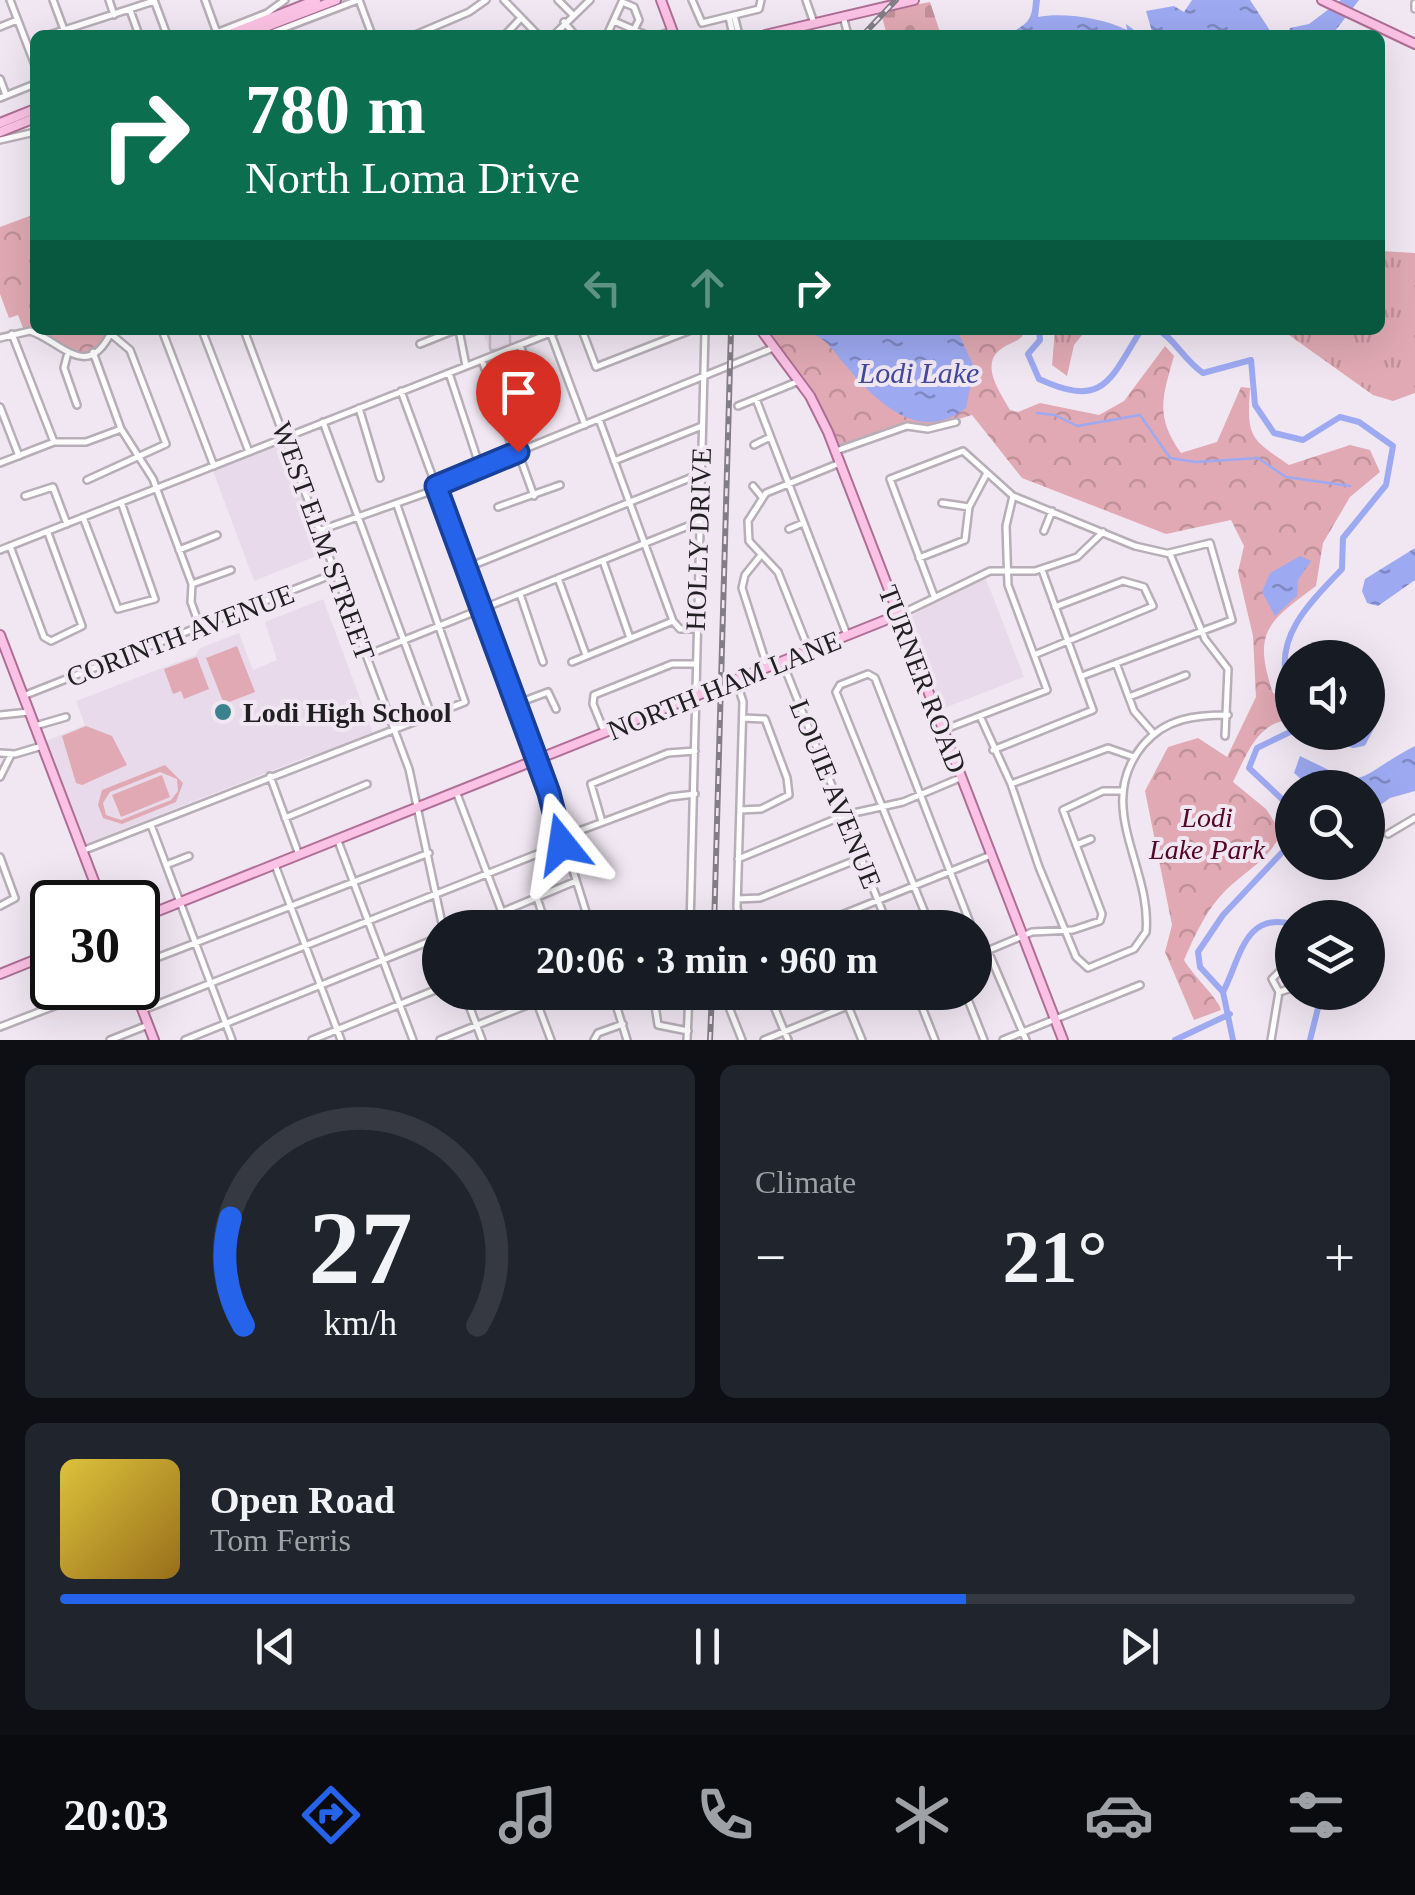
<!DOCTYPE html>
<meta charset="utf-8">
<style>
body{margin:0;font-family:"Times New Roman",serif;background:#20242c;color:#f1f3f6;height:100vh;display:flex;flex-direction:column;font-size:38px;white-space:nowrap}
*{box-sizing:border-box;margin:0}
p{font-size:32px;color:#9ea1a6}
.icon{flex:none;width:55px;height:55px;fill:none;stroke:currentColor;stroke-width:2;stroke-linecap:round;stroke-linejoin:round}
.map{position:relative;height:1040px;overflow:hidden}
.panel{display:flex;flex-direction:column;gap:25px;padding:25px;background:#0d0f14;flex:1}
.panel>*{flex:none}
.guide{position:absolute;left:30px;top:30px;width:1355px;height:305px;border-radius:15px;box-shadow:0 10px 40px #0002;background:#0b6e4f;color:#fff;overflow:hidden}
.fabs{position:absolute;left:1275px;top:640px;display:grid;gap:20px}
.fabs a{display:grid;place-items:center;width:110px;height:110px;border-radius:50%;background:#171b24;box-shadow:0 10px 40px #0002;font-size:50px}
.speed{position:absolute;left:30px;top:880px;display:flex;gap:20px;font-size:50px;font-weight:700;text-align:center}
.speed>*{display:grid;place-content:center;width:130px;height:130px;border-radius:50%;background:#171b24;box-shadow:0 10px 40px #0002;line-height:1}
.speed .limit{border:5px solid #111;border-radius:15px;background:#fff;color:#111}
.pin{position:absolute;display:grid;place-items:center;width:85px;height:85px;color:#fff;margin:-102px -42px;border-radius:50% 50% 50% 0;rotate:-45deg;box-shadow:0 0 10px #0007}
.pin .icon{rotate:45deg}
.me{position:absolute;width:110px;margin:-55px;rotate:345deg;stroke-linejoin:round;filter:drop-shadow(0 0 8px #0008)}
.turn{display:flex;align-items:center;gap:35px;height:210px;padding:0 50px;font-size:45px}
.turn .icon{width:130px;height:130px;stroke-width:2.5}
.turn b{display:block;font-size:70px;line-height:85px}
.lanes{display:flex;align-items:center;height:95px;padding:0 50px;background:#0003;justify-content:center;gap:50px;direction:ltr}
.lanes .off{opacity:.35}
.big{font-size:75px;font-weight:800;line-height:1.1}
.panel .card{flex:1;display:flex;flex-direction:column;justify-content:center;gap:15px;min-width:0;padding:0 35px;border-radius:15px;background:#20242c}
.panel .dial{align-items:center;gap:0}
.dial svg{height:260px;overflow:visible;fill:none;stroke:#363941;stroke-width:7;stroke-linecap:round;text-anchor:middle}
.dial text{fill:#f1f3f6;stroke:none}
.song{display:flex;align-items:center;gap:30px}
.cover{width:120px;height:120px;border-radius:15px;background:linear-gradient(135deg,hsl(50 70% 55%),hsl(40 70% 35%))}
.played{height:10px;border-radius:5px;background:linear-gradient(90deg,#2563eb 70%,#363941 70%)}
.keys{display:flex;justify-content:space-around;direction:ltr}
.heat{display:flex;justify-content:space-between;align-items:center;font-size:55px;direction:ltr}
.panel .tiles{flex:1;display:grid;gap:25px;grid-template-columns:1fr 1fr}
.card:last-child{grid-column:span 2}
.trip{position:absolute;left:422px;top:910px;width:570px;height:100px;border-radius:50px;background:#171b24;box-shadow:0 10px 40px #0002;font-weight:800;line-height:100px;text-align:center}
.menu{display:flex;height:160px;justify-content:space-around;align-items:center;background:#090b0e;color:#9ea1a6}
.menu .icon{width:70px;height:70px}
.menu .active{color:#2563eb}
.menu b{font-size:45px;color:#f1f3f6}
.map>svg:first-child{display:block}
.built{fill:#e8daea}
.industrial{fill:url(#industrial-grid)}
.grass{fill:url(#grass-tufts)}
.cemetery{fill:url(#cemetery-stones)}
.park{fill:url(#park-crowns)}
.garden{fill:#e1a9b3;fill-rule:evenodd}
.water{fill:url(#water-ripples)}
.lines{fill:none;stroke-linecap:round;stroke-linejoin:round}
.stream{stroke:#9da9f1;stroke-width:2.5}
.river{stroke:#9da9f1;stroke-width:6}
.minor-casing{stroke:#b7aeb8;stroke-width:10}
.major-casing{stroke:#ae6e95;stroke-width:12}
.minor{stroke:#fff;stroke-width:5}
.major{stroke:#fcc2e5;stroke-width:8}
.rail-casing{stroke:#837e85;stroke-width:6}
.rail{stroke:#f0e7f2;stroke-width:2.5;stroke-dasharray:8;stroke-linecap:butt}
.route-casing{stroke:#184099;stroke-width:25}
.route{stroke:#2563eb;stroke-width:18}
.poi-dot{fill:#3c828e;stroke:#f0e7f2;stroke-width:4}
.labels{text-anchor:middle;stroke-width:8;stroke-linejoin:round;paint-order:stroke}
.street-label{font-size:28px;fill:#221f23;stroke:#f0e7f2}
.poi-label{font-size:28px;font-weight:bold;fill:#221f23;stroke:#f0e7f2;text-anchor:start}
.park-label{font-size:28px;font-style:italic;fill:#540724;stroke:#f0e7f2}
.water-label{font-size:30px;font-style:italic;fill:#43489d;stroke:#f0e7f2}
</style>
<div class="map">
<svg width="1415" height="1040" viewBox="0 0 1415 1040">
<defs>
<pattern id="industrial-grid" width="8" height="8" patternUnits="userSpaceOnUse" patternTransform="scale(2.5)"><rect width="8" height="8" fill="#e8daea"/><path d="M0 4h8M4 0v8" fill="none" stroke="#c7bbc8"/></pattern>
<pattern id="grass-tufts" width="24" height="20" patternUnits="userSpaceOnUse" patternTransform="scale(2.5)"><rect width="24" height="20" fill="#e1a9b3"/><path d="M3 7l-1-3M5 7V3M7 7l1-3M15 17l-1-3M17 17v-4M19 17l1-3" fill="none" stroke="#c1919a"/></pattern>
<pattern id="cemetery-stones" width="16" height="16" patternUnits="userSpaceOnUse" patternTransform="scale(2.5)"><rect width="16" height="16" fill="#e1a9b3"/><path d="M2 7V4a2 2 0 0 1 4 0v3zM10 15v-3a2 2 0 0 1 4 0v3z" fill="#c1919a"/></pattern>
<pattern id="park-crowns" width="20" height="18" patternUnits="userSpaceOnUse" patternTransform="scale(2.5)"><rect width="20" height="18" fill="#e1a9b3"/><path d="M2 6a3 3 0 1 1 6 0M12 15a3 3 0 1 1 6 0" fill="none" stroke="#c1919a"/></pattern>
<pattern id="water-ripples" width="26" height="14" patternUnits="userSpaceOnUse" patternTransform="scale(2.5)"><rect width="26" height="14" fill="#9da9f1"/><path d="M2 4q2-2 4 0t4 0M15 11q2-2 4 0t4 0" fill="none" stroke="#8089c3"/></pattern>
</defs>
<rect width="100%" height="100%" fill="#f0e7f2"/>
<path class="built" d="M280,444L324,553L254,581L213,471Z
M986,579L1024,677L942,709L908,619L939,598Z
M323,599L374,736L334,752L309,756L85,844L46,741L85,725L76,701L196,655L200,648L239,633L253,670L277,660L265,622Z"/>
<path class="industrial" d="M482,330H547L490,352Z"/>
<path class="grass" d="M1380,251L1415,253V393L1393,401L1373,395L1282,330H1380Z
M1055,330H1086L1074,345L1067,376L1052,365Z"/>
<path class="cemetery" d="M930,2L941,35H887L882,17L893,9Z"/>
<path class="park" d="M35,214V330H108L105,342L80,356C57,350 46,334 23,328L18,315L9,318L0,294V227Z
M767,330H1026C1020,343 1012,341 1001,349C979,365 1001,393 1010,410L1018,412L1040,403L1099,415L1124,401L1165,346L1174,356C1162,398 1155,416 1181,453L1217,442L1241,387L1250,388C1247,437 1249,438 1289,465L1350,445L1370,450L1380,472L1350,497L1323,543L1316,586C1268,622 1252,631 1273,693L1292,699V720C1258,720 1246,756 1233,782L1266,809L1281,832C1272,858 1245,871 1226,890C1206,910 1195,935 1184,960C1193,976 1219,999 1221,1010L1194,1020L1165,952L1172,925L1145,791L1168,747L1198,738L1227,757L1256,697L1253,636L1238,572L1244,546L1231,520L1166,534L1022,478L972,415L929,428L904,425L839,447L816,398Z"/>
<path class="garden" d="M237,646L255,692L224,704L206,658Z
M197,657L209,689L184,699L181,691L173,694L164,669Z
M86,726L112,736L127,765L82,785L76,783L62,736Z
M165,765L183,783L176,802L122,824L103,818L98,805L102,790ZM160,772L177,779L178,791L171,800L121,820L106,815L103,803L110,792Z
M162,775L170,797L121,817L112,795Z"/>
<path class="water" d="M1033,0H1040L1038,17C1063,12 1103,18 1127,30L1126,24L1141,35H1006C1028,24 1032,21 1033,0Z
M1192,0H1250L1273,35H1153L1146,11L1174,6L1184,12Z
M1341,0H1359L1332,35H1288L1290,28L1309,24Z
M811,330H957L974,367L966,408C909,452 860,382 828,344C822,338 815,336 811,330Z
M1415,548V580L1378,606L1367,603L1362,591L1365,579Z
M1300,556L1311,561L1298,580L1297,596L1275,616L1262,592L1270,573Z
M1415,746V791L1390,798L1368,814V788L1310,787L1294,773L1300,756C1372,791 1347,782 1415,746Z"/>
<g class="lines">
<path class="stream" d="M1037,413L1055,415L1077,426L1140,415L1170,458L1196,462L1258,458L1286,477L1350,486"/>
<path class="river" d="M1039,330L1040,340L1028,354L1039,379C1104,409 1110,380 1141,330
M1158,330C1174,338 1183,359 1203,373L1251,360L1255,405L1274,433L1303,440L1340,417L1359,422L1393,446L1386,485L1343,538L1342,569C1314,599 1277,632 1286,677L1292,681
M1292,731L1257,748L1249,768L1285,802L1291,843L1223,915L1198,952L1200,967L1223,992C1240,960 1244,911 1292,924
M1311,732L1353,745L1363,743L1374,722L1368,711
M1223,992L1233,1040
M1175,1040L1230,1014
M1310,1040L1322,992"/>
<g class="minor-casing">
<path id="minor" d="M10,0L35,65
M53,0L66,35
M109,0L114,15
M154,0L167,35
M205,0L217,33
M359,0L372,35
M504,0L538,35
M558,0L572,14
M692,0L702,23L759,9L761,0
M806,0L814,23
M1415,3V9
M130,10L139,35
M734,15L739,35
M843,16L848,35
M729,17L733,35
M614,21L646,35
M564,22L575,35
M0,27L17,20
M49,35L154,1
M211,35L267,13L285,0
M266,35L358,0
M415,35L469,12L486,0
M505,35L520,19
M554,35L590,0
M607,35L622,2L634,7L639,20L634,30
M661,35L673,30
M0,79L6,95
M0,98L35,84
M0,140L35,132
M162,330L214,466
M202,330L249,452
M244,330L409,769L443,928
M459,330L466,366
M582,330L596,367L691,330
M12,334L54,442
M551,334L585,425
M0,338L30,331C60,340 88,384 112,330
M420,344L455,330
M520,345L537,391
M93,352L121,429L153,479L192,584L191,602L200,627
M67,356L64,368L77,405
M482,360L514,453
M449,373L480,467
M401,391L549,793L591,928
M756,399L847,635
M738,406L799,381
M0,407L19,456
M359,408L380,478
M599,419L673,621
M323,422L432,717
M754,445L770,437
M836,451L907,426L928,429L956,422
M518,452L534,496
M614,461L702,426
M0,463L54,442H86L121,429
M87,480L166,444L130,350L111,334
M436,485L773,348
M753,486L762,497
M25,496L53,487L67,524
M942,503L969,507
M498,507L560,485
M83,517L118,609L155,599L121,502
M789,529L803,523
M321,530L437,489
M1044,531L1052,511
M10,546L44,637L51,641L82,626L48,533
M0,550L558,330
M179,550L217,535
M761,555L745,575L742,588L767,666
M919,558L965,540L969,507L987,473
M603,561L630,638
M466,568L700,474
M558,578L586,655
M192,584L231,570
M520,594L543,662
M934,596L890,479L963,451L1013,496L1135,546L1170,554L1205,639L1228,669L1225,736
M899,615L990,571H1035L1077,557L1103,532
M673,621L680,629H696
M809,650L778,572L749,541L748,521L766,493L840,463
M367,655L698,522
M1034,655L1153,606L1144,587L1123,581L1055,607
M782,661L889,928
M572,662L673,621
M1116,663L1134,711L1154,734
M1082,676L1232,620L1210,543L1169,553
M736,679L743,702L737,908L742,928
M23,696L336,573
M1129,697L1186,675
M516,704L548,692L556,709
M0,715L29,712
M980,716L1011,784L1039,867L1076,957L1088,968L1134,949L1146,932C1152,866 1093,806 1143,745C1166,718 1195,715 1228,715
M35,726L66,717
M943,730L1047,690L1008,585L1006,526L1013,496
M604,731L593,704L594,695L672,664H694
M993,750L1093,710L1042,570
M0,753L15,754L42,746
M270,776L299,855
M0,777L11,755
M1011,784L1108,748L1134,757
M457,794L508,928
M740,810L761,809L789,795L787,778L765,719L743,718
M285,818L367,784
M602,822L591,784L668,753L695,751
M151,825L232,1040
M1388,834L1415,818
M563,837L670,797L695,794
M338,841L413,1040
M1076,845L1091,839
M82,851L465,702L397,505
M0,857L15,898L0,906
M738,859L845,815L903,802L960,778
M166,865L189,856
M275,865L341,1040
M537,898L547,928
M737,899L760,898L861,858
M464,928L576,881
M690,928L705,330
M809,928L991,855
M931,928L836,692L840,685L868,674L875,678L972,928
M975,936L982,953
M988,951L1026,1040
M975,956L1032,932L1073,930L1100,921L1102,914L1063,810L1103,791H1122
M138,965L429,853
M464,992L482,1040
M533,992L551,1040
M612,992L627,1040
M653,992L658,1025L688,1031
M723,992L742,1040
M768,992L788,1040
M829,992L836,1011
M916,992L935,1040
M965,992L984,1040
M1279,992L1292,988
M848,1006L862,1040
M143,1010L565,843
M0,1027L101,988
M110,1040L148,1025
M185,1040L440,937
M312,1040L440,988
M440,1040L560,992
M594,1040L598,1033L623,1024
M687,1040L689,992
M764,1040L882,992
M1003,1040L1140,985
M1271,1040L1279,992L1272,979L1281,970L1292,973"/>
</g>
<g class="major-casing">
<path id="major" d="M661,0L674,35
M1322,0L1415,44
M228,35L316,0
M245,35L336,0
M765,35L914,0
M0,123L35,109
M0,132L35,118
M761,330L810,396L828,432L1063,1040
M0,635L102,902
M138,919L898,615
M0,974L52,953
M134,988L154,1040"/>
</g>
<use href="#minor" class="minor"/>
<use href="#major" class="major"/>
<g class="rail-casing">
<path id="rail" d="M863,35L896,0
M714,928L731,330
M710,1040L712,992"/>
</g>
<use href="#rail" class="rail"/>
</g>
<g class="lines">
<g class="route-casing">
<path id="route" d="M518,452L436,486L549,793L562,844"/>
</g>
<use href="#route" class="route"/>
</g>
<circle class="poi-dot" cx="223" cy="712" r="10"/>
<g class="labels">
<g class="street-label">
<text transform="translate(698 539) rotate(-88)" y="10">HOLLY DRIVE</text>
<text transform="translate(324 541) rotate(70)" y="10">WEST ELM STREET</text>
<text transform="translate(180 635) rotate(-21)" y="10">CORINTH AVENUE</text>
<text transform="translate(923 679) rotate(69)" y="10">TURNER ROAD</text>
<text transform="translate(724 685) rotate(-22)" y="10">NORTH HAM LANE</text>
<text transform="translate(836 794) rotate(68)" y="10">LOUIE AVENUE</text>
</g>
<g class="poi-label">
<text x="243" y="722">Lodi High School</text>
</g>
<g class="park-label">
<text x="1207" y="827">Lodi<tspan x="1207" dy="32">Lake Park</tspan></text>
</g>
<g class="water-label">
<text x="919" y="383">Lodi Lake</text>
</g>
</g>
</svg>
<div class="fabs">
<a><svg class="icon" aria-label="sound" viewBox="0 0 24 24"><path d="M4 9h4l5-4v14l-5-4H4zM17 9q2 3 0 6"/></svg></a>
<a><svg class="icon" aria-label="search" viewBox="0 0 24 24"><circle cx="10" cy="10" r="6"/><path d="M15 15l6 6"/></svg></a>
<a><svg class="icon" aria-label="layers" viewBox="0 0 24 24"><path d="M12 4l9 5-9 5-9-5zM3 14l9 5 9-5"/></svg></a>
</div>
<div class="speed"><div class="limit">30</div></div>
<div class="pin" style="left:518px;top:452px;background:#d93025"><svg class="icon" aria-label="arrive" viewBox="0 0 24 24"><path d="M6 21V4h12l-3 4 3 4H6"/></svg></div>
<svg class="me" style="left:562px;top:844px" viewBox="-20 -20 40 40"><path d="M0-17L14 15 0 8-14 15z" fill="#2563eb" stroke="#fff" stroke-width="4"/></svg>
<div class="trip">20:06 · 3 min · 960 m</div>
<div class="guide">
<div class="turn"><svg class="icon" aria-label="right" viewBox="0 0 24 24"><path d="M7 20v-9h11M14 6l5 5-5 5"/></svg><div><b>780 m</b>North Loma Drive</div></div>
<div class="lanes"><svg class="icon off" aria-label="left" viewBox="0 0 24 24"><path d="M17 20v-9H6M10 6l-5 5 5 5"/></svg><svg class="icon off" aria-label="ahead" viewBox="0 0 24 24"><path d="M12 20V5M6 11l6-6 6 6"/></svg><svg class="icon" aria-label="right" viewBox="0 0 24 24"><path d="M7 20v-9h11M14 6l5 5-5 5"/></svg></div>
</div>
</div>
<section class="panel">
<div class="tiles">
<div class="card dial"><svg viewBox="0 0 100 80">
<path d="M14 69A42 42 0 1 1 86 69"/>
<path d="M14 69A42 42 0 0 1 10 36" stroke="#2563eb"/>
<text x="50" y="56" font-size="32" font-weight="700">27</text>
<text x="50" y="72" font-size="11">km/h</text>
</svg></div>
<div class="card"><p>Climate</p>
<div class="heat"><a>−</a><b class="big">21°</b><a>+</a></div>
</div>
<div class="card">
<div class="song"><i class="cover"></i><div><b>Open Road</b><p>Tom Ferris</p></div></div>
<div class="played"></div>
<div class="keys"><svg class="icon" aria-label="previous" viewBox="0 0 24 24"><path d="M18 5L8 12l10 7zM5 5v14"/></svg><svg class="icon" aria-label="pause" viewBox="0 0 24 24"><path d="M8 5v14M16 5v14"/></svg><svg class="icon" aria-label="next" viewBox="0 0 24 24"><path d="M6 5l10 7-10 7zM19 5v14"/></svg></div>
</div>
</div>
</section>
<nav class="menu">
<b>20:03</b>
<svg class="icon active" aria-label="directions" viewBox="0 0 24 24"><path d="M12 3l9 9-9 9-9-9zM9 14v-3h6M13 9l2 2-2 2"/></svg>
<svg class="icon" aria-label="music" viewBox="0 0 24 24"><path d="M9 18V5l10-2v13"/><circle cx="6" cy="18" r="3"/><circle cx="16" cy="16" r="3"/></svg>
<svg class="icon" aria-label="phone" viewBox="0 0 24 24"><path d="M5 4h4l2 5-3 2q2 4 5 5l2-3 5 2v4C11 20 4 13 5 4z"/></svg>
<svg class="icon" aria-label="climate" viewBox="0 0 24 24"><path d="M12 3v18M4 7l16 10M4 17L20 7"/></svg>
<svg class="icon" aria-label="car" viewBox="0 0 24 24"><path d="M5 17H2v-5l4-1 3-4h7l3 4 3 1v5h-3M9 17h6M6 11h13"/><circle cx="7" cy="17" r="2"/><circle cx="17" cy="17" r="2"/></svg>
<svg class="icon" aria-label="filters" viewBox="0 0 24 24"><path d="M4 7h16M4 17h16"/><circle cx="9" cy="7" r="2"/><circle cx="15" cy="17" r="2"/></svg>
</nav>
